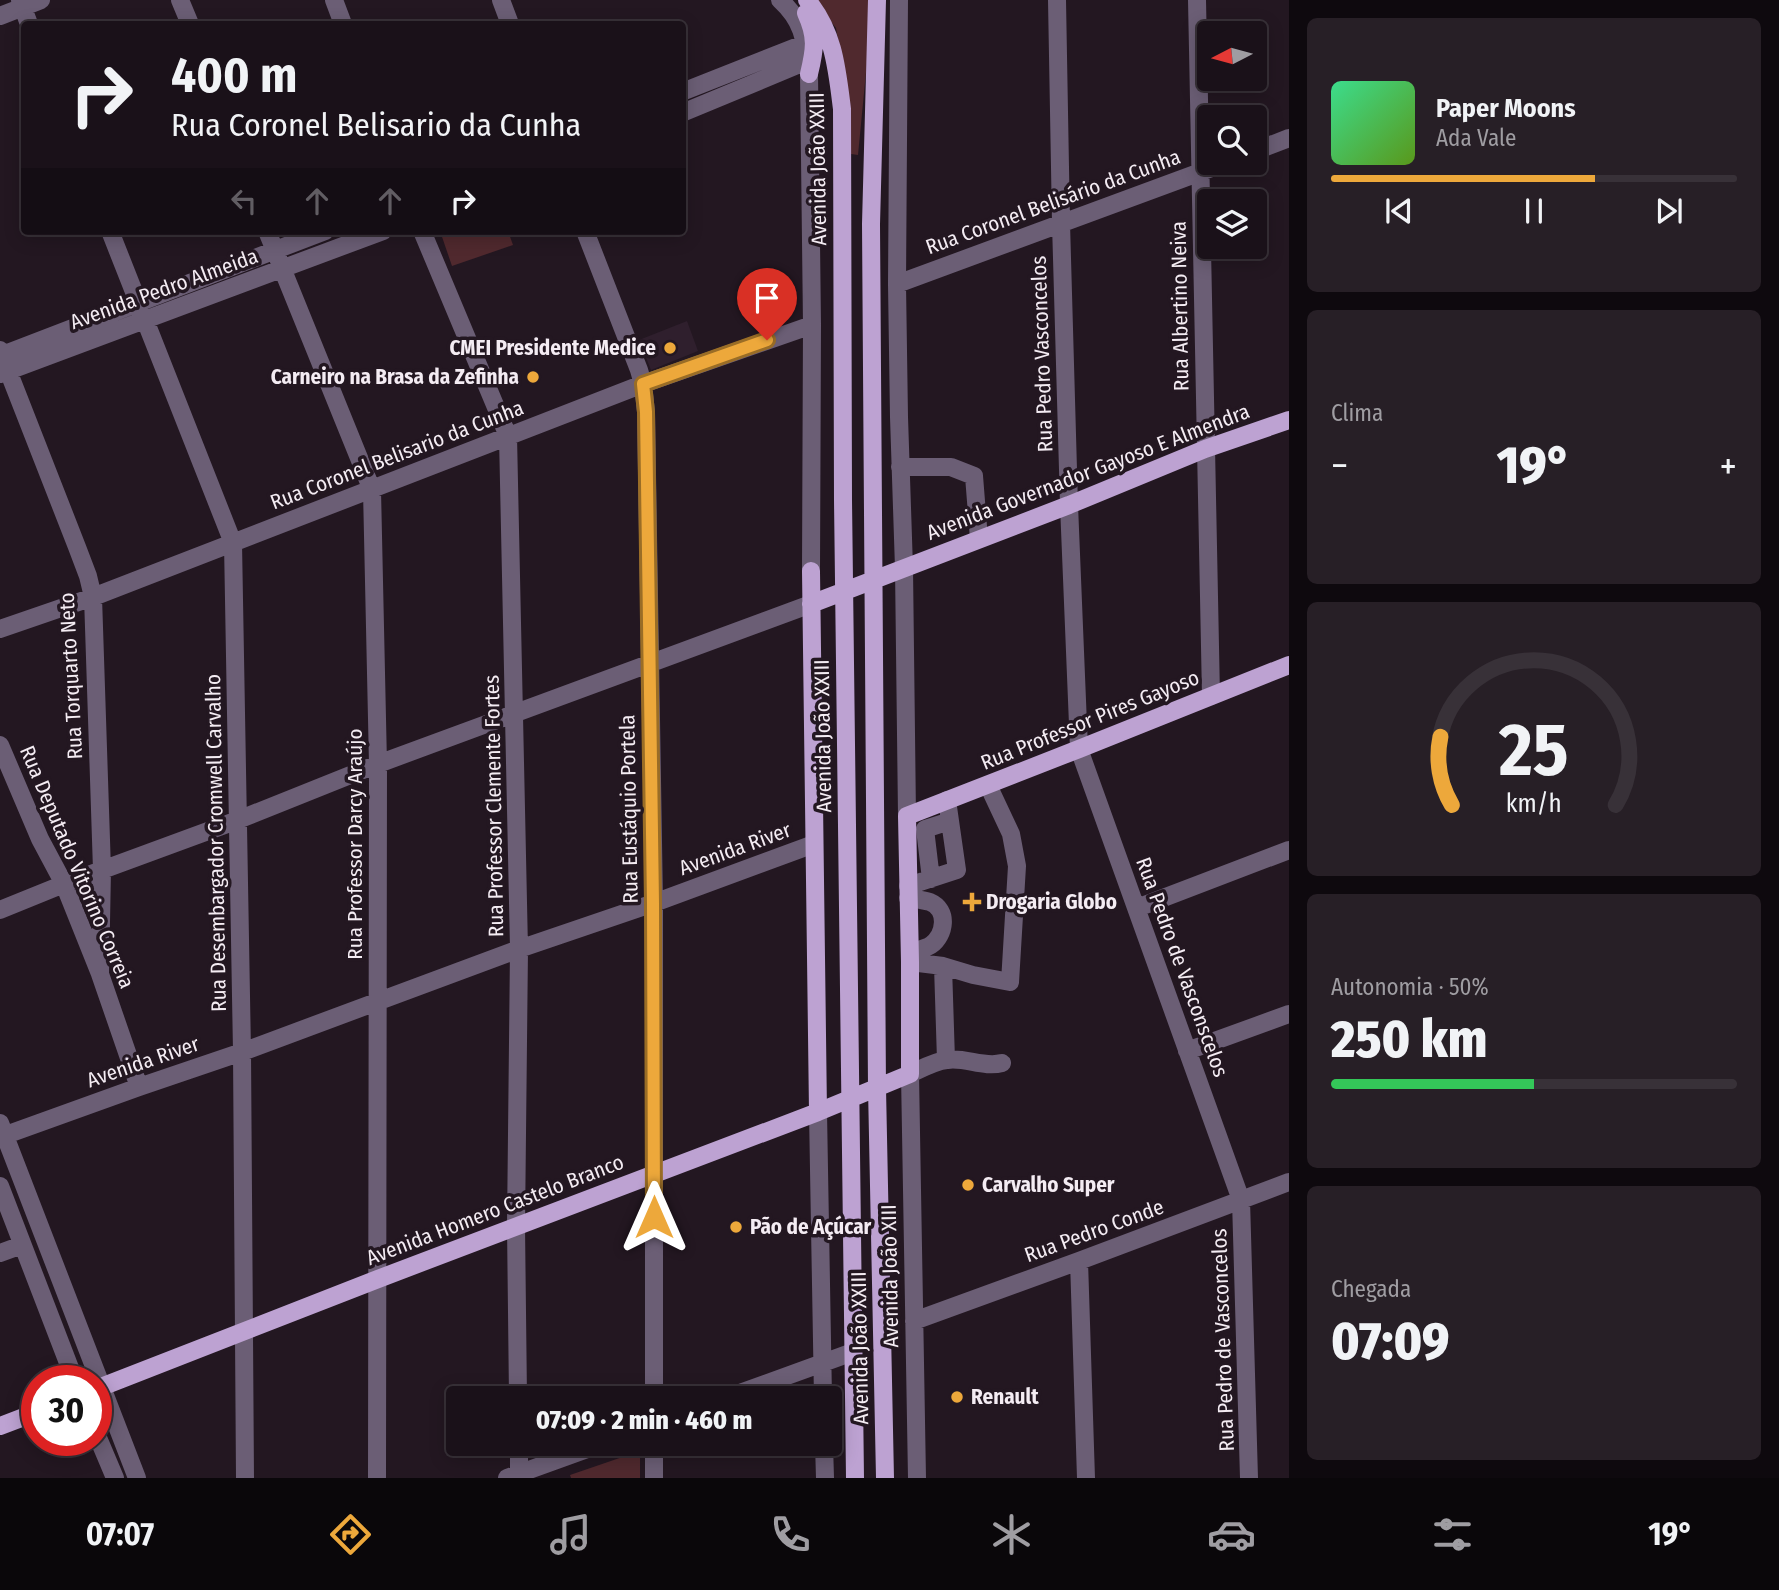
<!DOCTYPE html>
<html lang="pt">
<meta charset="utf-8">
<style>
body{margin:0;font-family:"Fira Sans Condensed",sans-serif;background:#271f26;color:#f1f3f6;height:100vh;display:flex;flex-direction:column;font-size:26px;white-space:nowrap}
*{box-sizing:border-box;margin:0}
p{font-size:23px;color:#9f9da2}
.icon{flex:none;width:38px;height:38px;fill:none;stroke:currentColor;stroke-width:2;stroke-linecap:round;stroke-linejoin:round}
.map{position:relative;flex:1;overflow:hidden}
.panel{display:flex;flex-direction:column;gap:18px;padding:18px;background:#0e090e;width:490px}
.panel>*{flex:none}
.hud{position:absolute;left:21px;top:21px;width:665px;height:214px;border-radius:7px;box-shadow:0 4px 18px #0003,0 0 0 2px #383138;background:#1a1119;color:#f1f3f6;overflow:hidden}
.needle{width:46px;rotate:264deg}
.controls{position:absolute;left:1197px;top:21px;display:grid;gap:14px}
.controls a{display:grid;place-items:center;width:70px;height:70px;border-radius:7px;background:#1a1119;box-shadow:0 4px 18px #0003,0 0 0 2px #383138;font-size:35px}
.speed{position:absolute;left:21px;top:1365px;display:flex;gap:14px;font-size:35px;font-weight:700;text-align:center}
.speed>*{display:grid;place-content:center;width:91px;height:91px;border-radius:50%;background:#1a1119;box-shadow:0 4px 18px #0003,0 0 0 2px #383138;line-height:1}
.speed .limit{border:10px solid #d22;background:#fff;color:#111}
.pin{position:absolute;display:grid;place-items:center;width:60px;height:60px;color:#fff;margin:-72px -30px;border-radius:50% 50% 50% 0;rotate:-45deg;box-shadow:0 0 7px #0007}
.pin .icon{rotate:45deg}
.me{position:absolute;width:77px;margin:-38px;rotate:0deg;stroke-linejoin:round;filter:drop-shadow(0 0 5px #0008)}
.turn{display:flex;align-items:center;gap:24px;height:147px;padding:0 35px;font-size:32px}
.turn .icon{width:91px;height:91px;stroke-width:2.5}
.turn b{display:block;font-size:49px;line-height:60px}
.lanes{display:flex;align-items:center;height:66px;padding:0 35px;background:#0003;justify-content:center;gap:35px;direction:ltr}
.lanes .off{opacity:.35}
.big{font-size:52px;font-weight:800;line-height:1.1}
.panel .card{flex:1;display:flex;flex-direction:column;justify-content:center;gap:10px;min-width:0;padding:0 24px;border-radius:10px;background:#271f26}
.panel .dial{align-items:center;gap:0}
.dial svg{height:182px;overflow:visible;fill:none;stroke:#383138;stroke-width:7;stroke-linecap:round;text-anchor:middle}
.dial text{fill:#f1f3f6;stroke:none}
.song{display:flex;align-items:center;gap:21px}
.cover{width:84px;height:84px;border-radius:10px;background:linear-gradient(135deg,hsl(150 70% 55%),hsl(90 70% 35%))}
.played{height:7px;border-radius:4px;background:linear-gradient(90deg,#eda83b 65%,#383138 65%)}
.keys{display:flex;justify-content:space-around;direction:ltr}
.heat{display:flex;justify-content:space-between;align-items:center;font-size:38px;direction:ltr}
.charge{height:10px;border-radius:5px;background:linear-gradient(90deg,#34c759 50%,#383138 0)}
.trip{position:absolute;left:446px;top:1386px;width:396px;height:70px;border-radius:7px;background:#1a1119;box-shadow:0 4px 18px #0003,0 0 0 2px #383138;font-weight:800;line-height:70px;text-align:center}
.tabs{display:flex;height:112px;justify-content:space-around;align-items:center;background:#0a070a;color:#9f9da2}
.tabs .icon{width:49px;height:49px}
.tabs .active{color:#eda83b}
.tabs b{font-size:32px;color:#f1f3f6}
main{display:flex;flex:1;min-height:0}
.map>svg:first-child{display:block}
.built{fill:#2f1f2d}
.green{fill:#50292e}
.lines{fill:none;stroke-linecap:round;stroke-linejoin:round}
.minor{stroke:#6b5e75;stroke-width:18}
.major{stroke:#bda2d2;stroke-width:18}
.route-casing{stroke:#9a6d26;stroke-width:18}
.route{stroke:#eda83b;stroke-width:12}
.poi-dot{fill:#eda83b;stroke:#231721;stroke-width:2.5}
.labels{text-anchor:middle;stroke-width:7;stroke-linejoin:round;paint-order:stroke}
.street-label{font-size:21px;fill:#f4ecf3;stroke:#231721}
.poi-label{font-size:21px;font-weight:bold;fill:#f4ecf3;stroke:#231721;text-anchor:start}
</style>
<main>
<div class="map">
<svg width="1289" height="1478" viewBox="0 0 1289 1478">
<rect width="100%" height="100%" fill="#231721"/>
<path class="built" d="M687,321L698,351L651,370L639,340Z"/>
<path class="green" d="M814,0H873L858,155L851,154L850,109L836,28Z
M440,231H508L513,245L452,266Z
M640,1451V1478H571L570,1475Z"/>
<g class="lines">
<path class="minor" d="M20,0L29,24
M180,0L190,24
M334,0L343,24
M501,0L510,24
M780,0C805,23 805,42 809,74L812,325L811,571
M899,0L897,284L899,417L904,568L907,816
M1057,0L1061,223L1069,505L1079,749L1241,1200L1249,1478
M1197,0L1211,696
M0,16L41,0
M682,92L806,43
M682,113L807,61
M1255,151L1289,138
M110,231L233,543L242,1052L245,1478
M267,231L372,490L378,764L377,1478
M422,231L508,436L519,949L516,1226L518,1398
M585,231L639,370L643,384L646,412L654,903V1398
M897,284L1225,163
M0,350L77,547L88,576L93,597L102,870L100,974
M0,356L325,231
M0,374L383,231
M900,467H951L974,476L979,539
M0,629L93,597L643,384L812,325
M0,745L40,839L64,884L100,974L139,1087
M931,879L925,829L950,821
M908,886L957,870L947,800
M908,898C915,899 924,900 930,902C949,910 945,935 931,945C925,949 917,950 910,953
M1137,908L1289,850
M0,910L64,884L238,820L378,764L811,604
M910,962L943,966L946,1060
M943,966L973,975L1010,982L1017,866L1011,834L988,785
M1187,1051L1289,1014
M818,1112L823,1398
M0,1123L137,1478
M0,1137L139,1087L242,1052L519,949L654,903L814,844
M0,1186L75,1381
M0,1253L22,1245
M1079,1261L1086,1478
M914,1321L1079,1261L1289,1182
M726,1398L853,1352
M96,1433L115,1478
M519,1444V1474
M824,1444L825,1478
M507,1478L601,1444
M654,1478V1444
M917,1478L910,1074C921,1069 935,1061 947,1060C965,1057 984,1068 1002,1063"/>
<path class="major" d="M807,0C834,32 837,69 842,109L843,500L855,1478
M877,0L871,224L877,1088L885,1478
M806,13C817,37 815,49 809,74
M811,571L818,1112
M811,604L1069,505L1205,449L1289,420
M96,1389L378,1279L818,1112L910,1074V962L907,816L1079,749L1289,665
M0,1426L37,1412"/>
</g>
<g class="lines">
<g class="route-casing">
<path id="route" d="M654,1217L653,903L646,412L643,384L767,340"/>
</g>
<use href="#route" class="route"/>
</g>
<g class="poi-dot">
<circle cx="670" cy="348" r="7"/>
<circle cx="533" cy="377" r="7"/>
<path d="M968.5 891.5h7v7h7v7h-7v7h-7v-7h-7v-7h7z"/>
<circle cx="968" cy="1185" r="7"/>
<circle cx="736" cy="1227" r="7"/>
<circle cx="957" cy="1397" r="7"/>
</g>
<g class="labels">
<g class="street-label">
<text transform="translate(818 169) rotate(-91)" y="7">Avenida João XXIII</text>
<text transform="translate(1053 202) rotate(-20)" y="7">Rua Coronel Belisário da Cunha</text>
<text transform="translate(164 289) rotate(-20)" y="7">Avenida Pedro Almeida</text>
<text transform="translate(1180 306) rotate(-91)" y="7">Rua Albertino Neiva</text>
<text transform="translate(1042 354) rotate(-92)" y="7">Rua Pedro Vasconcelos</text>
<text transform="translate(397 455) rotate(-21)" y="7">Rua Coronel Belisario da Cunha</text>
<text transform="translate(1088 472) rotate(-21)" y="7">Avenida Governador Gayoso E Almendra</text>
<text transform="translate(71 676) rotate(-93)" y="7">Rua Torquarto Neto</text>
<text transform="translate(1090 720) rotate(-22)" y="7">Rua Professor Pires Gayoso</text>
<text transform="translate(823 736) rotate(-91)" y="7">Avenida João XXIII</text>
<text transform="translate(494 806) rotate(-91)" y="7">Rua Professor Clemente Fortes</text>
<text transform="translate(629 809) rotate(-91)" y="7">Rua Eustáquio Portela</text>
<text transform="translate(216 843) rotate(-91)" y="7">Rua Desembargador Cromwell Carvalho</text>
<text transform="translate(355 844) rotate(-90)" y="7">Rua Professor Darcy Araújo</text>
<text transform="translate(735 849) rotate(-20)" y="7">Avenida River</text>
<text transform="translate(77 867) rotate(67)" y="7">Rua Deputado Vitorino Correia</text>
<text transform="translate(1182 967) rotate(70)" y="7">Rua Pedro de Vasconscelos</text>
<text transform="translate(143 1062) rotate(-19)" y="7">Avenida River</text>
<text transform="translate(495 1210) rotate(-21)" y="7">Avenida Homero Castelo Branco</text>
<text transform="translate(1094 1231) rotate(-20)" y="7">Rua Pedro Conde</text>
<text transform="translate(890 1276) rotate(-91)" y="7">Avenida João XIII</text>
<text transform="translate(1223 1340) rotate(-92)" y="7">Rua Pedro de Vasconcelos</text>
<text transform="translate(860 1348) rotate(-91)" y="7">Avenida João XXIII</text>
</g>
<g class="poi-label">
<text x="656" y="355" text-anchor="end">CMEI Presidente Medice</text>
<text x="519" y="384" text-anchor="end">Carneiro na Brasa da Zefinha</text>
<text x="986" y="909">Drogaria Globo</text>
<text x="982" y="1192">Carvalho Super</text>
<text x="750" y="1234">Pão de Açúcar</text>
<text x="971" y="1404">Renault</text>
</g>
</g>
</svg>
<div class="controls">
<a><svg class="needle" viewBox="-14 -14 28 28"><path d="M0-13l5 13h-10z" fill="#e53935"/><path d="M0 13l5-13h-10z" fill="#9f9da2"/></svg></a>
<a><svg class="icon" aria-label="search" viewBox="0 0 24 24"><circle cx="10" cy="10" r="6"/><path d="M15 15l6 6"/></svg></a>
<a><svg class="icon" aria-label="layers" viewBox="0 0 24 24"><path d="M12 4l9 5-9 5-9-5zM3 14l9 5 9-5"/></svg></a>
</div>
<div class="speed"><div class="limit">30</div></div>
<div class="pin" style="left:767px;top:340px;background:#d93025"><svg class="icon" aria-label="arrive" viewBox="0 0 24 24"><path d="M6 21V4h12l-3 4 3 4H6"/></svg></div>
<svg class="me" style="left:654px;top:1217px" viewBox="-20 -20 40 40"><path d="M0-17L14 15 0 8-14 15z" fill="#eda83b" stroke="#fff" stroke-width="4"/></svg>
<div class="trip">07:09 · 2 min · 460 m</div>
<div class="hud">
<div class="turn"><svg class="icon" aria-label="right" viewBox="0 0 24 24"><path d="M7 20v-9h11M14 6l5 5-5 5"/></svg><div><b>400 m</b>Rua Coronel Belisario da Cunha</div></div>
<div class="lanes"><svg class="icon off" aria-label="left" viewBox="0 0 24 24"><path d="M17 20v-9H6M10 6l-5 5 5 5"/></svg><svg class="icon off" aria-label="ahead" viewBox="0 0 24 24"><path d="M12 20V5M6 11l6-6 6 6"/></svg><svg class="icon off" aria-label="ahead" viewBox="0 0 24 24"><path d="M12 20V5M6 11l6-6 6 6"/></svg><svg class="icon" aria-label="right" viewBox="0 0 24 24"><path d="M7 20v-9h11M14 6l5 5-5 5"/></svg></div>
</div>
</div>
<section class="panel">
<div class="card">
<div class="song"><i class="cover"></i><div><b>Paper Moons</b><p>Ada Vale</p></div></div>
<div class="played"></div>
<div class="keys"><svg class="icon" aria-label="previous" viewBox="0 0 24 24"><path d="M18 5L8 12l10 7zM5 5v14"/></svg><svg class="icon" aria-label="pause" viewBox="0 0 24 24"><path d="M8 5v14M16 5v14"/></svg><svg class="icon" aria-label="next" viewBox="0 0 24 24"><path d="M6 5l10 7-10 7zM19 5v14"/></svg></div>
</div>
<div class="card"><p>Clima</p>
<div class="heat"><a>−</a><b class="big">19°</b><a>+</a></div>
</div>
<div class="card dial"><svg viewBox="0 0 100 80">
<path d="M14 69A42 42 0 1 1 86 69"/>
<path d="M14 69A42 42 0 0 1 9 39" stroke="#eda83b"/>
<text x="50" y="56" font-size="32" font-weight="700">25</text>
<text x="50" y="72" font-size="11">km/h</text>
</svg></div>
<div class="card"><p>Autonomia · 50%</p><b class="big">250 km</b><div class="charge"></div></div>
<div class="card"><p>Chegada</p><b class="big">07:09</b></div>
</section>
</main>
<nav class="tabs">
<b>07:07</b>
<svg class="icon active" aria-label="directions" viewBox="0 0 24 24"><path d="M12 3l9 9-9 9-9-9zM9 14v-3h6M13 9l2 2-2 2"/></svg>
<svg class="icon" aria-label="music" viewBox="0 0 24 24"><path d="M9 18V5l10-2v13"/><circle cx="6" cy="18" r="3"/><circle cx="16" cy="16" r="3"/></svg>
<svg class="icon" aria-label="phone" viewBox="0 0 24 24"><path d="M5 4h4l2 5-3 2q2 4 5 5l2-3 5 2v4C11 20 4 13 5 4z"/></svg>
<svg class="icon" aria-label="climate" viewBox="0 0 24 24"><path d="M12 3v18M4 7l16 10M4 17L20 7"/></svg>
<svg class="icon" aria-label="car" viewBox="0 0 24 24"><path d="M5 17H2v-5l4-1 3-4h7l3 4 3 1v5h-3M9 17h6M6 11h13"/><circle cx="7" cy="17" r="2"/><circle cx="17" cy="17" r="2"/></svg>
<svg class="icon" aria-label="filters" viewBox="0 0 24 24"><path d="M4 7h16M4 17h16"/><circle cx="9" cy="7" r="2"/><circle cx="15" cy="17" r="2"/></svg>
<b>19°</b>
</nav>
